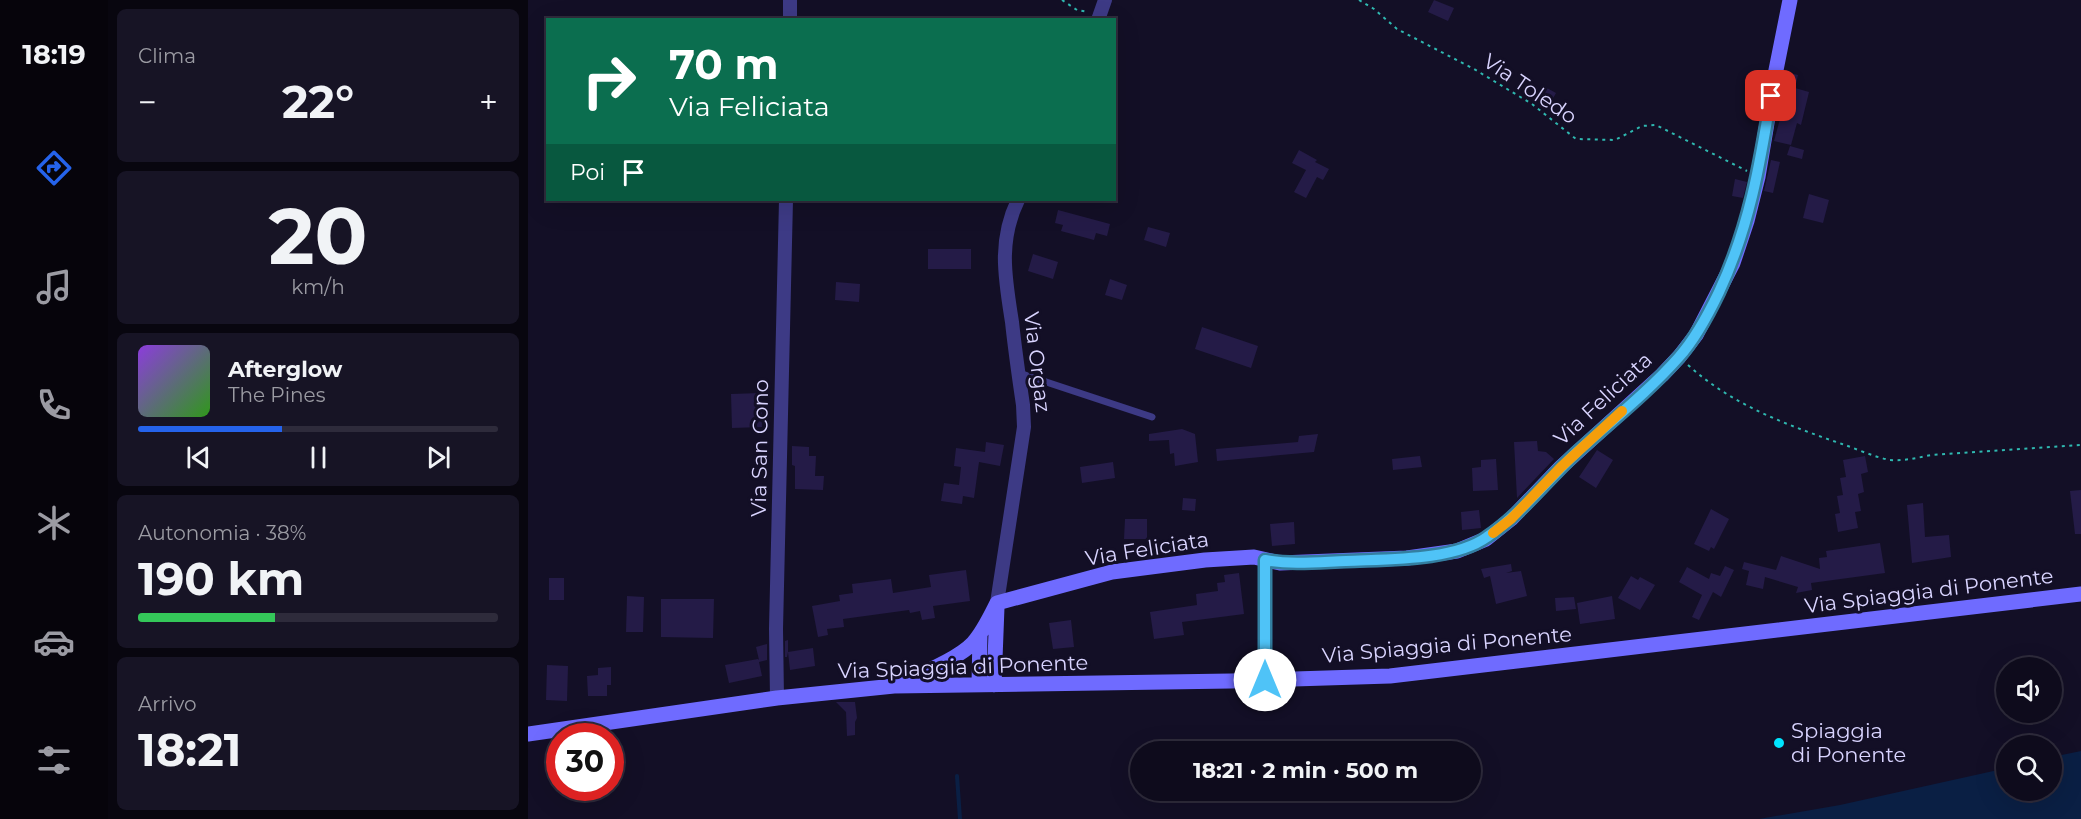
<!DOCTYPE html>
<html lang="it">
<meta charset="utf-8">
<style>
body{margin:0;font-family:Montserrat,sans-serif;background:#171425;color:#f1f3f6;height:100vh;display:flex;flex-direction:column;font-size:22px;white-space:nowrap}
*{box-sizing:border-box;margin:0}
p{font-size:20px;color:#9b9ba3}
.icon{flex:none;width:33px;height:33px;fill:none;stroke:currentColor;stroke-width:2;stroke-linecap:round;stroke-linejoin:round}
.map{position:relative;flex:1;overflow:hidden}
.side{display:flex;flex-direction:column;gap:9px;padding:9px;background:#08060f;width:420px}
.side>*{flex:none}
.top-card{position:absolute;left:18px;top:18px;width:570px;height:183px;border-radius:0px;box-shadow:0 6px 24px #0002,0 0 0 2px #2e2b3b;background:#0b6e4f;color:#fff;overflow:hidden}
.controls{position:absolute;left:1468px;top:657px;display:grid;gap:12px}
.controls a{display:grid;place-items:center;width:66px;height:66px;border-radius:50%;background:#0e0b1c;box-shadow:0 6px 24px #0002,0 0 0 2px #2e2b3b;font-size:30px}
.speed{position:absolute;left:18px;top:723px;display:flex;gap:12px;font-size:30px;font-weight:700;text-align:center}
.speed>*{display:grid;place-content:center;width:78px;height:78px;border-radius:50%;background:#0e0b1c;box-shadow:0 6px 24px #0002,0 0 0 2px #2e2b3b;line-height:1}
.speed .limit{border:9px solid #d22;background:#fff;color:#111}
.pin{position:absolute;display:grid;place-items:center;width:51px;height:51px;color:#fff;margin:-26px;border-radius:12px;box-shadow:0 3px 9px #0006}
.me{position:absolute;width:66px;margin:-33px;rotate:0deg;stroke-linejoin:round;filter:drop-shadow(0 0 4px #0008)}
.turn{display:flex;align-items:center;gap:21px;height:126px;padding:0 24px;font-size:27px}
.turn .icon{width:78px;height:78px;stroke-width:2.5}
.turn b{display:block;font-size:42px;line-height:51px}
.then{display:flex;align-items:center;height:57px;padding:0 24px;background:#0003;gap:12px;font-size:22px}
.big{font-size:45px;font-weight:700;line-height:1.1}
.side .widget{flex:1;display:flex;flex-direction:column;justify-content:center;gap:9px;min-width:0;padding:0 21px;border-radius:9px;background:#171425}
.side .dial{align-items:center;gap:0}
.dial b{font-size:78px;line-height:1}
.song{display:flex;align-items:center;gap:18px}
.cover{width:72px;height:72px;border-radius:9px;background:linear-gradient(135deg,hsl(270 70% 55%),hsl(110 70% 35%))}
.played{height:6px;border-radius:3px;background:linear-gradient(90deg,#2563eb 40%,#2e2b3b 40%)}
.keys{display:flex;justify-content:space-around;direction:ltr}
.heat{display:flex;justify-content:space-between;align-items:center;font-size:33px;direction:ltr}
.charge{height:9px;border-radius:4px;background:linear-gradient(90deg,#34c759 38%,#2e2b3b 0)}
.trip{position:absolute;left:602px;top:741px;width:351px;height:60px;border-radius:30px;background:#0e0b1c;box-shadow:0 6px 24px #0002,0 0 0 2px #2e2b3b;font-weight:700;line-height:60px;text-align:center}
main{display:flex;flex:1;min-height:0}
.tabs{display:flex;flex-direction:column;width:108px;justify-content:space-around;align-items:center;background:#06040b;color:#9b9ba3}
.tabs .icon{width:42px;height:42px}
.tabs .on{color:#2563eb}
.tabs b{font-size:27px;color:#f1f3f6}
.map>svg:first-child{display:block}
.water{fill:#0a1f44}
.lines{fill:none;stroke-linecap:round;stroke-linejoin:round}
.stream{stroke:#0a1f44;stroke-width:4}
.building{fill:#241b47}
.path{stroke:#2fb8b0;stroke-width:2;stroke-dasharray:3 4.5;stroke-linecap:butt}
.lane{stroke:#3d3a85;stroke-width:7}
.street{stroke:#3d3a85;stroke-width:14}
.secondary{stroke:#6f6bff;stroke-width:15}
.route-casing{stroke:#337fa1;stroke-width:15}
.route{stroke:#4fc3f7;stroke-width:10}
.slow{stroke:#f59e0b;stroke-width:10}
.poi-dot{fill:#00e5ff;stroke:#130f26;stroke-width:2}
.labels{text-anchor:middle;stroke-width:6;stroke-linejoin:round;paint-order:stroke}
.street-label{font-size:21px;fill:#d9d4ff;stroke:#130f26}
.poi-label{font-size:21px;fill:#d9d4ff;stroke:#130f26;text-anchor:start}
</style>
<main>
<nav class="tabs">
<b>18:19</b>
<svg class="icon on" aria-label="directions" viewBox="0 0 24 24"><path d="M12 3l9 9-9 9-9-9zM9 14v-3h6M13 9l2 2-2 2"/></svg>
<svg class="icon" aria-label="music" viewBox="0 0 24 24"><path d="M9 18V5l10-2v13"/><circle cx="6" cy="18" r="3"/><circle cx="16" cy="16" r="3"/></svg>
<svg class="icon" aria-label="phone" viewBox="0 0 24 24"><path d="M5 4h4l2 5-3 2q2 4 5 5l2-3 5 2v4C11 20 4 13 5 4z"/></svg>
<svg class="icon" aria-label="climate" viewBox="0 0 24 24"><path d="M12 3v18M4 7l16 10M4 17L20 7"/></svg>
<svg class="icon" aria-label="car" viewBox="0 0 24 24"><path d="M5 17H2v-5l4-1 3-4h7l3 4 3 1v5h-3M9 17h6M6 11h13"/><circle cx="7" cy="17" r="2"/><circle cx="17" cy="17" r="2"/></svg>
<svg class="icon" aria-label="filters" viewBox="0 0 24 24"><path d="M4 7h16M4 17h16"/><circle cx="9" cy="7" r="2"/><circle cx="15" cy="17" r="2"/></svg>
</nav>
<section class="side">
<div class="widget"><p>Clima</p>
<div class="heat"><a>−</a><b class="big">22°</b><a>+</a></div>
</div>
<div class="widget dial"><b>20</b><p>km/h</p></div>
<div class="widget">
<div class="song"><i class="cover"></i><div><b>Afterglow</b><p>The Pines</p></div></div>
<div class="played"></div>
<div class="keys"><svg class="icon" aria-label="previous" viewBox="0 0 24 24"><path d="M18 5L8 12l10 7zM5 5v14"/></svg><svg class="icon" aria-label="pause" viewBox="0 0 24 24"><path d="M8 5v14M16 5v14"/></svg><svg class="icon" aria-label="next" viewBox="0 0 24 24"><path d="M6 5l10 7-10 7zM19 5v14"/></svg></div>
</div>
<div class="widget"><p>Autonomia · 38%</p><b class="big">190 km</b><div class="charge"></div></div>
<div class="widget"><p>Arrivo</p><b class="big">18:21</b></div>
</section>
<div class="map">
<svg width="1553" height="819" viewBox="0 0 1553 819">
<rect width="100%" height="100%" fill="#130f26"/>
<path class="water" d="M1553,751V819H1231L1312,805L1479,768V790H1524V757Z"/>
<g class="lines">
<path class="stream" d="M429,776L432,819"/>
</g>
<path class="building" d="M906,0L926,8L920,21L900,12Z
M1258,72L1270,75L1267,88L1281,92L1273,125L1269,123L1263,145L1246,141L1252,119L1250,118Z
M1017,87L1028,93L1022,104L1011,97Z
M1262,146L1276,150L1274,159L1259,155Z
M771,150L789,160L787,162L801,169L795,180L789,177L778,198L766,192L778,170L764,163Z
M1243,160L1252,162L1245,193L1236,191Z
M1207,179L1219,182L1215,198L1204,196Z
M1281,194L1301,200L1295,223L1275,218Z
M530,210L582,224L579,236L568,233L566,240L533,231L535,225L527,223Z
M620,227L642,233L638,247L616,240Z
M400,249H443V269H400Z
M505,254L530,262L525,279L500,271Z
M582,279L599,285L594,300L577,295Z
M308,282L332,284L331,302L307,300Z
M674,327L730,346L723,368L667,349Z
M233,393L234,427L204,428L203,394Z
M654,429L667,434L670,462L647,466L646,453L642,454L641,440L621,441V434Z
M790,434L786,452L689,461L688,449L770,442L771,436Z
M1009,441L1010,451L1018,452L1026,459L989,498L986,442Z
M458,442L476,445L472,466L451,462L446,498L435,496L434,504L413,501L416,483L431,485L433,467L426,466L428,448L457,452Z
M264,446L281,447V456H288L287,476H296L295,490L267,489V466L264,465Z
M1069,450L1085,460L1068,488L1051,477Z
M892,456L894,467L865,470L864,459Z
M1337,456L1340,472L1333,474L1336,492L1330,494L1333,511L1327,512L1330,528L1310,532L1307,514L1312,513L1309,496L1315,495L1312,478L1318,477L1315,460Z
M968,459L970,490L945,491L944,468L953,467V460Z
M585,462L587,478L554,483L552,467Z
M1553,490V534H1547L1542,491Z
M655,498L668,499L667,511L654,510Z
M1395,503L1397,537L1421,535L1423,557L1384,563L1379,505Z
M1183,509L1201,519L1186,549L1183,547L1181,551L1166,544Z
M951,510L953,528L934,530L933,512Z
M597,519H619V539H596Z
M766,522L767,544L744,546L742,524Z
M1352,543L1357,573L1283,583L1284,590L1268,593L1270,587L1237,577L1235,589L1218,585L1221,571L1214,569L1216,562L1248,570L1253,556L1292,569L1291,558L1299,557L1298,551Z
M983,564L984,571L978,573L993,571L999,596L968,604L962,576L956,578L953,569Z
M1197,566L1206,570L1193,597L1185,592L1171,620L1164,617L1174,595L1151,582L1159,567L1181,579L1183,573L1192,576Z
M438,570L442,601L405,606L407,618L394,620L392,611L382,613L381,610L315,619L316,627L299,629L300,635L290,637L284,606L312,601L311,595L325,593L324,584L363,579L365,593L403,587L401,575Z
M711,573L716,614L654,622L656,635L626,639L622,612L669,605L668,594L690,591L689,583L697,582L696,575Z
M1103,576L1110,580L1112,577L1127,585L1112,610L1090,598Z
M21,578H36V600H21Z
M99,596L116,597L115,632H98Z
M1084,596L1087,619L1052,624L1049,603Z
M1046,597L1048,609L1028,611L1027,598Z
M133,599H186L185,638L133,637Z
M543,620L546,647L525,649L521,623Z
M260,640V652L285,648L287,666L262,670L260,652L259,657H257V641Z
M239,644V660L231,662L234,676L201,683L197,665L230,659L231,660L228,647Z
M19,665L40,666L39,701L18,700Z
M83,667V685H79V696H60L59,676L70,675V668Z
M308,702H327L329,718L327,722V735L319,736L318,712Z"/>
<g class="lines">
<path class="path" d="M534,0L549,10L560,12
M831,0L846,9L869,29L946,69L1004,104L1048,139L1087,140L1114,126L1128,125L1219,171
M1160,365C1204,405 1259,425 1314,444C1329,449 1346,457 1362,460C1376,461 1389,458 1403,455L1553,445"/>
<path class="lane" d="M491,373L624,417"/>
<path class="street" d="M262,20V0
M570,20L577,0
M737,560V680
M469,603L496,427L495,405C491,378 487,350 484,322C477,278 470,241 490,200
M249,698L248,629L258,200"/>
<path class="secondary" d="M469,603L584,572L677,560L726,557L752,563L879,558L929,551L958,539L983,519L1033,467L1134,375L1151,357L1168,335L1205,263L1219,221L1230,177L1247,75L1262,0
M371,683C391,675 431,658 445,643C455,632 462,617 469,603
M451,685L452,634
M466,685L469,607
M0,734L249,698L366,686L703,681L862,676L1553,594"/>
</g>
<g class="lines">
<g class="route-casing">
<path id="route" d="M737,680V560C763,565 791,562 818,561C858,559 926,561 959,537C993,514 1018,481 1048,453C1082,422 1120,392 1151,357C1168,338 1180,315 1191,292C1221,228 1232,165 1243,96"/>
</g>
<use href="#route" class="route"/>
<path class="slow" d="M965,533L983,519L1033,467L1094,411"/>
</g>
<circle class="poi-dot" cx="1251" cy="743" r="6"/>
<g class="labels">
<g class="street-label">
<text transform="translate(1002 89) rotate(34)" y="7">Via Toledo</text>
<text transform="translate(509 362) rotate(83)" y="7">Via Orgaz</text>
<text transform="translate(1075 399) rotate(-43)" y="7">Via Feliciata</text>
<text transform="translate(232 448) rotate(-89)" y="7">Via San Cono</text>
<text transform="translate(619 549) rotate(-9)" y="7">Via Feliciata</text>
<text transform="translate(1401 591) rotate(-7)" y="7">Via Spiaggia di Ponente</text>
<text transform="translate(919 645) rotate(-5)" y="7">Via Spiaggia di Ponente</text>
<text transform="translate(435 667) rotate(-2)" y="7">Via Spiaggia di Ponente</text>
</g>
<g class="poi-label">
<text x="1263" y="738">Spiaggia<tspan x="1263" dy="24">di Ponente</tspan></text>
</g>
</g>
</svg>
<div class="controls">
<a><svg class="icon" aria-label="sound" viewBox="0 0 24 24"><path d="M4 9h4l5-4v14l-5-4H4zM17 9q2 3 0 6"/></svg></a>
<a><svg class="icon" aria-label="search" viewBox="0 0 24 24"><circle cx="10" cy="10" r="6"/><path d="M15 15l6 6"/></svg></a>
</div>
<div class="speed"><div class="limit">30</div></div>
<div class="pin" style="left:1243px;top:96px;background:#d93025"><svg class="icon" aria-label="arrive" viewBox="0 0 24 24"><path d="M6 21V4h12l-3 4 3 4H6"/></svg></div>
<svg class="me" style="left:737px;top:680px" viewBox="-20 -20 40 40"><circle r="19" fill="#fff"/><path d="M0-13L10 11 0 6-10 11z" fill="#4fc3f7"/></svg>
<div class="trip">18:21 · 2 min · 500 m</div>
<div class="top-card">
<div class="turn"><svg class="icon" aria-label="right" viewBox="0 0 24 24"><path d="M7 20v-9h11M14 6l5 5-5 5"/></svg><div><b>70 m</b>Via Feliciata</div></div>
<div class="then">Poi<svg class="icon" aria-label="arrive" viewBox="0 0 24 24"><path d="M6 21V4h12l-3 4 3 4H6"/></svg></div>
</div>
</div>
</main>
